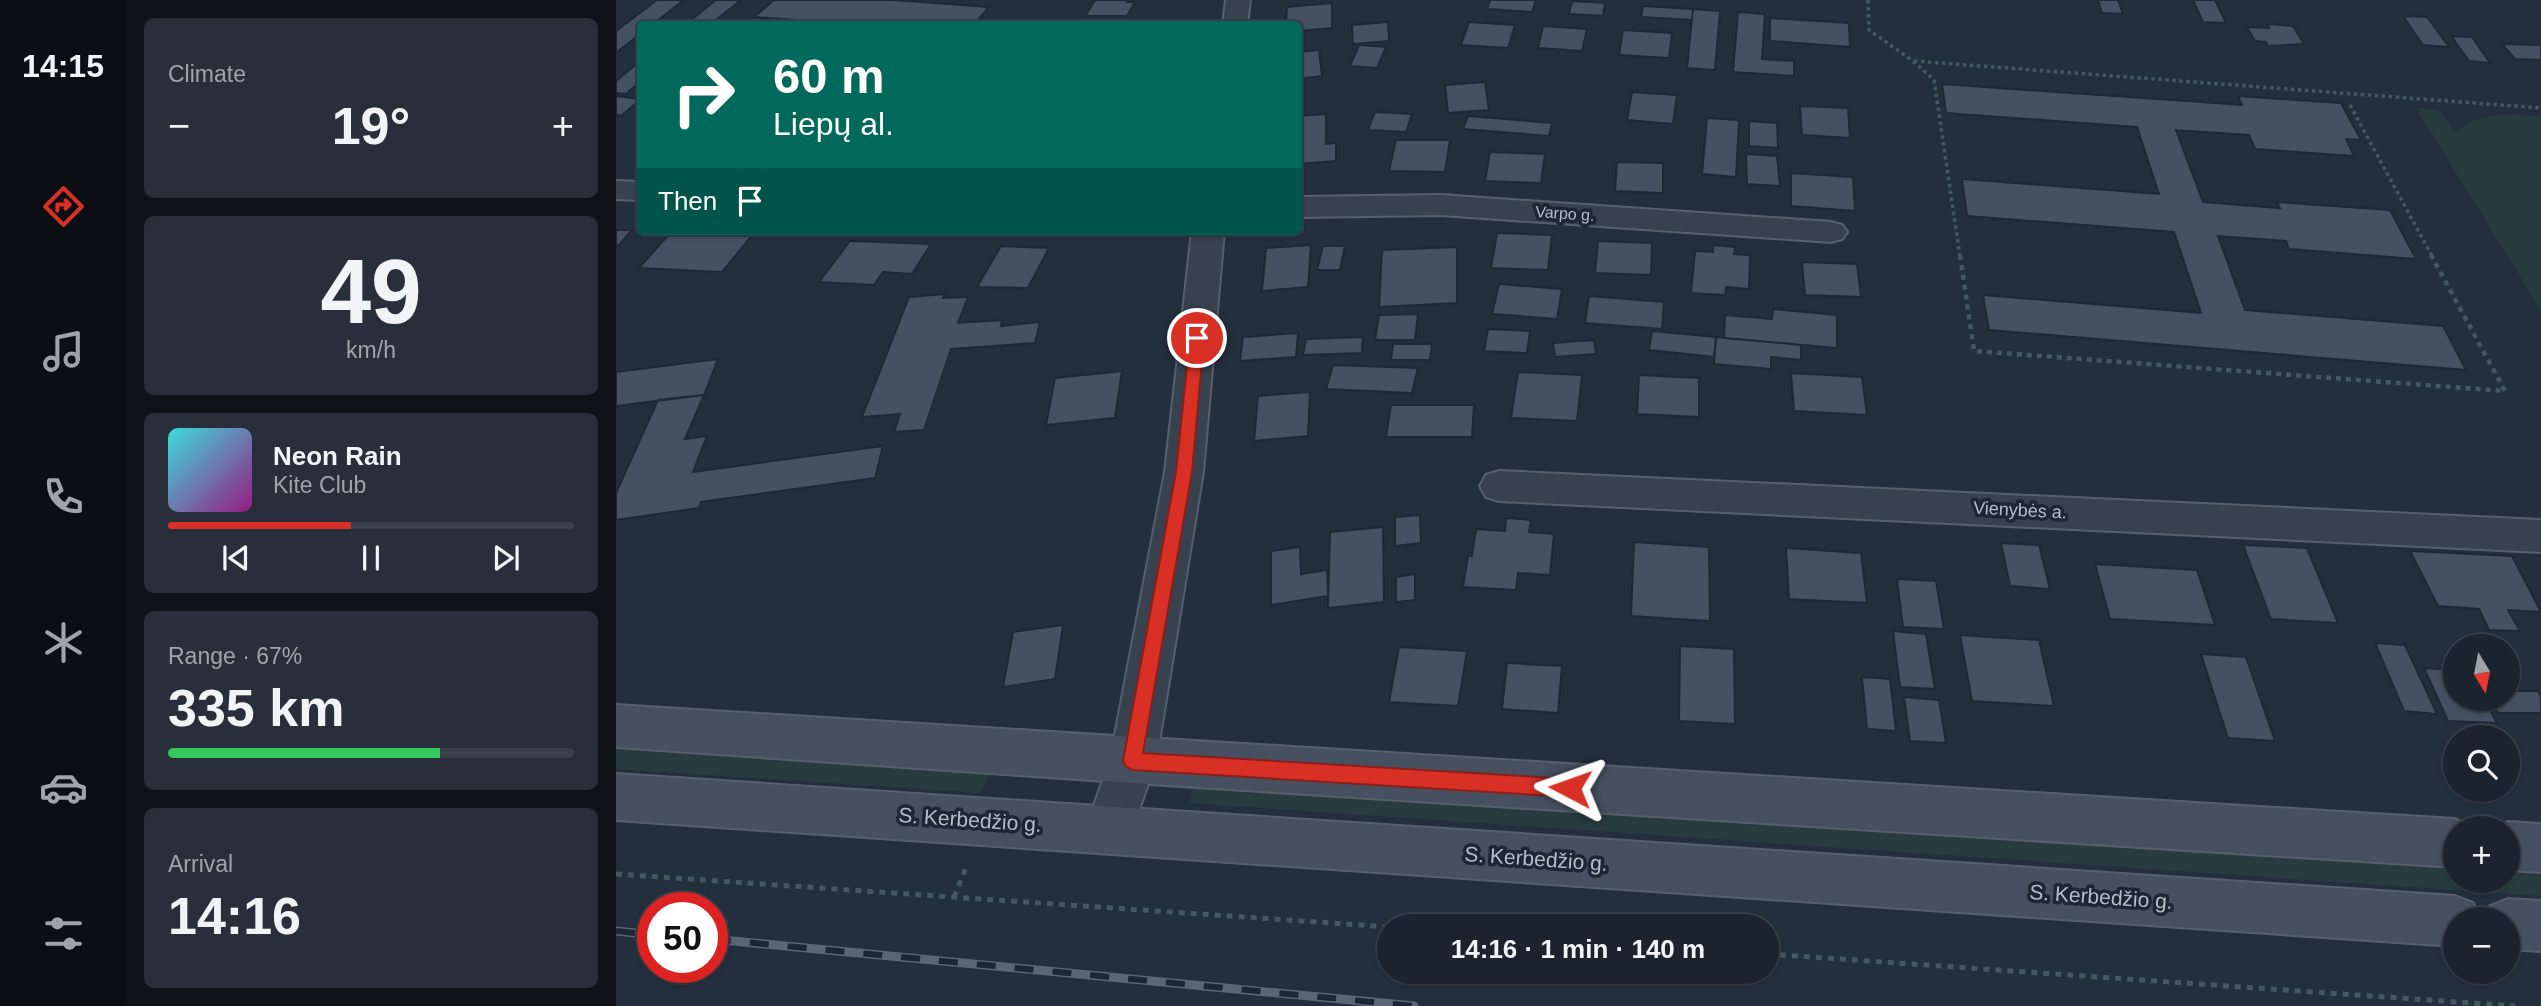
<!DOCTYPE html>
<meta charset="utf-8">
<style>
body{margin:0;font-family:Arial,sans-serif;background:#282f3a;color:#f1f3f6;height:100vh;display:flex;flex-direction:column;font-size:26px;white-space:nowrap}
*{box-sizing:border-box;margin:0}
p{font-size:23px;color:#a0a4aa}
.icon{flex:none;width:38px;height:38px;fill:none;stroke:currentColor;stroke-width:2;stroke-linecap:round;stroke-linejoin:round}
.map{position:relative;flex:1;overflow:hidden}
.side{display:flex;flex-direction:column;gap:18px;padding:18px;background:#0f1319;width:490px}
.side>*{flex:none}
.guide{position:absolute;left:21px;top:21px;width:665px;height:214px;border-radius:7px;box-shadow:0 2px 5px #0004,0 0 0 2px #39404a;background:#00695c;color:#fff;overflow:hidden}
.needle{width:46px;rotate:170deg}
.buttons{position:absolute;left:1827px;top:634px;display:grid;gap:14px}
.buttons a{display:grid;place-items:center;width:77px;height:77px;border-radius:50%;background:#1b232e;box-shadow:0 2px 5px #0004,0 0 0 2px #39404a;font-size:35px}
.speed{position:absolute;left:21px;top:892px;display:flex;gap:14px;font-size:35px;font-weight:700;text-align:center}
.speed>*{display:grid;place-content:center;width:91px;height:91px;border-radius:50%;background:#1b232e;box-shadow:0 2px 5px #0004,0 0 0 2px #39404a;line-height:1}
.speed .limit{border:10px solid #d22;background:#fff;color:#111}
.pin{position:absolute;display:grid;place-items:center;width:60px;height:60px;color:#fff;margin:-30px;border:4px solid #fff;border-radius:50%;box-shadow:0 2px 7px #0007}
.me{position:absolute;width:77px;margin:-38px;rotate:274deg;stroke-linejoin:round;filter:drop-shadow(0 0 5px #0008)}
.turn{display:flex;align-items:center;gap:24px;height:147px;padding:0 21px;font-size:32px}
.turn .icon{width:91px;height:91px;stroke-width:2.5}
.turn b{display:block;font-size:49px;line-height:60px}
.then{display:flex;align-items:center;height:66px;padding:0 21px;background:#0003;gap:14px;font-size:26px}
.big{font-size:52px;font-weight:800;line-height:1.1}
.side .tile{flex:1;display:flex;flex-direction:column;justify-content:center;gap:10px;min-width:0;padding:0 24px;border-radius:10px;background:#282f3a}
.side .dial{align-items:center;gap:0}
.dial b{font-size:91px;line-height:1}
.song{display:flex;align-items:center;gap:21px}
.cover{width:84px;height:84px;border-radius:10px;background:linear-gradient(135deg,hsl(180 70% 55%),hsl(310 70% 35%))}
.played{height:7px;border-radius:4px;background:linear-gradient(90deg,#d93025 45%,#39404a 45%)}
.keys{display:flex;justify-content:space-around;direction:ltr}
.heat{display:flex;justify-content:space-between;align-items:center;font-size:38px;direction:ltr}
.charge{height:10px;border-radius:5px;background:linear-gradient(90deg,#34c759 67%,#39404a 0)}
.trip{position:absolute;left:761px;top:914px;width:402px;height:70px;border-radius:35px;background:#1b232e;box-shadow:0 2px 5px #0004,0 0 0 2px #39404a;font-weight:800;line-height:70px;text-align:center}
main{display:flex;flex:1;min-height:0}
.tabs{display:flex;flex-direction:column;width:126px;justify-content:space-around;align-items:center;background:#0b0e12;color:#a0a4aa}
.tabs .icon{width:49px;height:49px}
.tabs .on{color:#d93025}
.tabs b{font-size:32px;color:#f1f3f6}
.map>svg:first-child{display:block}
.green{fill:#263c3f}
.building{fill:#455162;stroke:#1f2835;stroke-width:2}
.lines{fill:none;stroke-linecap:round;stroke-linejoin:round}
.minor-casing{stroke:#565f6c;stroke-width:4}
.secondary-casing{stroke:#565f6c;stroke-width:4}
.path-far2{stroke:#44595c;stroke-width:3.5;stroke-dasharray:3.5 3.5;stroke-linecap:butt}
.path-far1{stroke:#44595c;stroke-width:4.5;stroke-dasharray:5 5;stroke-linecap:butt}
.path{stroke:#44595c;stroke-width:5;stroke-dasharray:6 6;stroke-linecap:butt}
.minor{fill:#38414e;fill-rule:evenodd}
.secondary{fill:#465061;fill-rule:evenodd}
.rail-casing{stroke:#5a6575;stroke-width:9}
.rail{stroke:#1d2633;stroke-width:6;stroke-dasharray:19;stroke-linecap:butt}
.route{fill:#d93025;stroke:#8d1f18;stroke-width:2}
.labels{text-anchor:middle;stroke-width:7;stroke-linejoin:round;paint-order:stroke}
.far-street-label{font-size:16px;fill:#b4bcc9;stroke:#1d2633}
.street-label{font-size:18px;fill:#b4bcc9;stroke:#1d2633}
.near-street-label{font-size:21px;fill:#b4bcc9;stroke:#1d2633}
</style>
<main>
<nav class="tabs">
<b>14:15</b>
<svg class="icon on" aria-label="directions" viewBox="0 0 24 24"><path d="M12 3l9 9-9 9-9-9zM9 14v-3h6M13 9l2 2-2 2"/></svg>
<svg class="icon" aria-label="music" viewBox="0 0 24 24"><path d="M9 18V5l10-2v13"/><circle cx="6" cy="18" r="3"/><circle cx="16" cy="16" r="3"/></svg>
<svg class="icon" aria-label="phone" viewBox="0 0 24 24"><path d="M5 4h4l2 5-3 2q2 4 5 5l2-3 5 2v4C11 20 4 13 5 4z"/></svg>
<svg class="icon" aria-label="climate" viewBox="0 0 24 24"><path d="M12 3v18M4 7l16 10M4 17L20 7"/></svg>
<svg class="icon" aria-label="car" viewBox="0 0 24 24"><path d="M5 17H2v-5l4-1 3-4h7l3 4 3 1v5h-3M9 17h6M6 11h13"/><circle cx="7" cy="17" r="2"/><circle cx="17" cy="17" r="2"/></svg>
<svg class="icon" aria-label="filters" viewBox="0 0 24 24"><path d="M4 7h16M4 17h16"/><circle cx="9" cy="7" r="2"/><circle cx="15" cy="17" r="2"/></svg>
</nav>
<section class="side">
<div class="tile"><p>Climate</p>
<div class="heat"><a>−</a><b class="big">19°</b><a>+</a></div>
</div>
<div class="tile dial"><b>49</b><p>km/h</p></div>
<div class="tile">
<div class="song"><i class="cover"></i><div><b>Neon Rain</b><p>Kite Club</p></div></div>
<div class="played"></div>
<div class="keys"><svg class="icon" aria-label="previous" viewBox="0 0 24 24"><path d="M18 5L8 12l10 7zM5 5v14"/></svg><svg class="icon" aria-label="pause" viewBox="0 0 24 24"><path d="M8 5v14M16 5v14"/></svg><svg class="icon" aria-label="next" viewBox="0 0 24 24"><path d="M6 5l10 7-10 7zM19 5v14"/></svg></div>
</div>
<div class="tile"><p>Range · 67%</p><b class="big">335 km</b><div class="charge"></div></div>
<div class="tile"><p>Arrival</p><b class="big">14:16</b></div>
</section>
<div class="map">
<svg width="1925" height="1006" viewBox="0 0 1925 1006">
<rect width="100%" height="100%" fill="#242f3e"/>
<path class="green" d="M1800,108L1823,110L1839,133C1860,112 1897,113 1925,117V310Z
M0,748L375,770L365,793L0,769Z
M586,786L1839,869V880H1892V872L1925,875V896L574,803L577,788Z"/>
<path class="building" d="M41,0H68L37,24H24V34L0,53V31Z
M100,0H125L95,24H70Z
M158,0H278L373,7L363,19L391,21L388,24H235L138,17Z
M479,0H512L511,2H519L511,16H469Z
M874,0H920L916,12L871,9Z
M1482,0H1502L1507,14L1486,13Z
M1577,0H1599L1610,23L1587,22Z
M956,1L989,3L987,16L953,14Z
M716,3V28L682,31V24H670L671,7Z
M1027,6L1077,9L1076,20L1025,17Z
M1077,9L1104,11L1099,70L1071,68Z
M1122,12L1149,14L1146,59L1178,61V76L1117,72Z
M1787,16L1811,17L1833,47L1807,45Z
M1154,18L1233,23L1234,47L1154,41Z
M565,19L564,24H534L535,21Z
M772,22L773,41L737,44L736,25Z
M853,22L899,25L892,48L845,45Z
M1651,24L1677,26L1688,44L1652,46L1650,42L1639,41L1631,27L1653,28Z
M927,26L971,29L966,51L922,48Z
M1007,30L1056,33L1053,58L1003,55Z
M1835,36L1856,37L1874,63L1853,61Z
M1886,44L1925,45V60L1899,59Z
M743,45L770,47L761,68L734,66Z
M703,50L706,76L682,79V52Z
M24,61V82L10,94L0,93V81Z
M869,82L873,110L832,113L829,85Z
M1326,84L1626,105L1622,96L1725,103L1745,140L1730,139L1738,156L1639,149L1633,135L1560,130L1587,202L1664,208L1661,202L1774,210L1800,259L1673,249L1670,241L1602,236L1629,310L1827,326L1850,370L1373,330L1367,295L1585,313L1558,232L1351,216L1346,179L1543,194L1521,127L1330,113Z
M1016,92L1061,95L1057,124L1011,120Z
M0,96L24,99V100L5,116L0,115Z
M1184,106L1232,108L1234,138L1186,135Z
M759,112L796,114L790,132L752,130Z
M710,114V144L720,143V161L682,164V116Z
M852,116L936,123L933,136L847,129Z
M1091,118L1123,120L1120,177L1086,174Z
M1133,121L1161,123L1162,148L1133,146Z
M780,140H834L829,172L773,171Z
M874,152L929,154L925,183L869,181Z
M1130,154L1161,156L1164,186L1131,184Z
M1001,162L1047,163V193L999,191Z
M1175,173L1237,177L1239,211L1175,206Z
M0,230H16L0,248Z
M56,231H88L138,233L106,272L23,268Z
M881,233L936,235L932,270L875,268Z
M234,241L315,244L296,274L267,272L258,285L203,282Z
M982,241L1036,243L1035,275L979,273Z
M695,245L692,287L646,291L650,248Z
M1097,245L1119,247L1118,254L1134,255L1133,289L1110,287L1109,295L1075,293L1079,251L1097,252Z
M385,246L433,248L412,288L361,287Z
M707,246H729L724,270H701Z
M841,247V303L763,307L766,250Z
M1186,262L1241,264L1245,297L1189,295Z
M883,284L946,289L941,319L876,314Z
M329,294L327,298L352,297L342,323L386,320L385,326L424,322L419,343L335,349L308,430L278,432L284,414L246,417L293,297Z
M973,296L1048,302L1046,329L969,323Z
M1157,309L1221,315V348L1108,338L1109,315L1156,319Z
M802,314L799,340H759L763,315Z
M872,329L914,331L911,353L868,351Z
M1036,331L1100,337L1098,357L1033,350Z
M682,333L680,357L624,361L627,337Z
M747,337L746,353L687,355L690,339Z
M1100,337L1185,345V360L1155,357V369L1098,364Z
M978,340L980,354L939,357L937,343Z
M777,344H816L814,360H775Z
M102,359L88,395L0,406V372Z
M717,365L802,368L796,393L710,389Z
M506,371L499,418L430,425L439,378Z
M902,372L966,375L961,421L895,418Z
M1175,373L1246,377L1251,415L1178,411Z
M1023,375L1083,378V417L1021,414Z
M694,392L692,436L638,441L642,396Z
M88,395L69,439L91,436L77,472L267,446L259,478L85,502L83,508L0,520V493L42,400Z
M775,405H858L856,437H770Z
M804,515L805,543L779,546V517Z
M890,518L915,520L913,532L938,534L934,575L902,573L900,590L847,587L852,556H856L860,529L889,531Z
M767,527L768,602L712,608L714,532Z
M1018,542L1093,547L1094,621L1015,616Z
M1385,543L1423,545L1434,589L1394,586Z
M1627,545L1691,548L1722,623L1655,619Z
M684,547L685,574L711,570L712,596L655,605V551Z
M1170,548L1245,553L1251,603L1173,599Z
M1794,551L1896,556L1925,612L1892,610L1904,631L1873,630L1863,609L1822,606Z
M1479,564L1581,570L1599,625L1494,619Z
M799,574V600L780,602V577Z
M1281,579L1320,581L1328,629L1287,627Z
M447,625L439,679L387,687L397,632Z
M1277,631L1310,634L1319,689L1284,687Z
M1344,635L1423,640L1438,706L1356,701Z
M1759,643L1789,645L1821,714L1788,711Z
M1064,646L1118,649L1119,724L1063,721Z
M783,647L851,651L842,706L773,702Z
M1585,654L1630,657L1659,741L1612,738Z
M891,663L946,666L942,713L886,709Z
M1808,668L1839,670V698H1868L1881,723L1832,721Z
M1246,677L1274,679L1280,731L1251,729Z
M1892,683L1897,691H1922L1925,697V713H1882L1874,698H1892Z
M1288,697L1323,700L1330,743L1294,741Z"/>
<g class="lines">
<g class="minor-casing">
<path id="minor" d="M610,0H634L631,24H607Z
M0,181L24,182V200L0,199Z
M825,195L1215,222L1226,225L1231,232L1226,239L1215,242L825,215L682,217V197Z
M576,231H608L587,472L540,761L510,847L493,853L476,847L469,830L494,761L549,472Z
M883,471L1925,520V552L883,501L870,497L864,486L870,475Z"/>
</g>
<g class="secondary-casing">
<path id="secondary" d="M0,705L1839,819L1857,828H1839V867L517,783L0,747Z
M0,774L1839,896L1857,903L1863,919H1839V946L0,820Z
M1892,822L1925,824V872L1892,870V828H1878Z
M1892,899L1925,901V951L1892,949V919H1869L1874,906Z"/>
</g>
<path class="path-far2" d="M1252,0L1253,30L1297,61L1318,80L1344,256
M1298,61L1925,108
M1734,105L1816,256"/>
<path class="path-far1" d="M1344,255L1358,351L1889,391L1815,255"/>
<path class="path" d="M0,874L774,927
M338,897L351,865
M1152,954L1899,1006"/>
<use href="#minor" class="minor"/>
<use href="#secondary" class="secondary"/>
<g class="rail-casing">
<path id="rail" d="M0,931L37,935
M96,939L798,1006"/>
</g>
<use href="#rail" class="rail"/>
</g>
<path class="route" d="M581,333L588,338L576,472L527,753L954,779L961,782L963,788L961,795L954,797L517,770L510,767L507,761L560,472L574,338Z"/>
<g class="labels">
<g class="far-street-label">
<text transform="translate(949 213) rotate(4)" y="6">Varpo g.</text>
</g>
<g class="street-label">
<text transform="translate(1404 510) rotate(3)" y="6">Vienybės a.</text>
</g>
<g class="near-street-label">
<text transform="translate(354 820) rotate(4)" y="7">S. Kerbedžio g.</text>
<text transform="translate(920 859) rotate(4)" y="7">S. Kerbedžio g.</text>
<text transform="translate(1485 897) rotate(4)" y="7">S. Kerbedžio g.</text>
</g>
</g>
</svg>
<div class="buttons">
<a><svg class="needle" viewBox="-14 -14 28 28"><path d="M0-13l5 13h-10z" fill="#e53935"/><path d="M0 13l5-13h-10z" fill="#a0a4aa"/></svg></a>
<a><svg class="icon" aria-label="search" viewBox="0 0 24 24"><circle cx="10" cy="10" r="6"/><path d="M15 15l6 6"/></svg></a>
<a>+</a>
<a>−</a>
</div>
<div class="speed"><div class="limit">50</div></div>
<div class="pin" style="left:581px;top:338px;background:#d93025"><svg class="icon" aria-label="arrive" viewBox="0 0 24 24"><path d="M6 21V4h12l-3 4 3 4H6"/></svg></div>
<svg class="me" style="left:954px;top:788px" viewBox="-20 -20 40 40"><path d="M0-17L14 15 0 8-14 15z" fill="#d93025" stroke="#fff" stroke-width="4"/></svg>
<div class="trip">14:16 · 1 min · 140 m</div>
<div class="guide">
<div class="turn"><svg class="icon" aria-label="right" viewBox="0 0 24 24"><path d="M7 20v-9h11M14 6l5 5-5 5"/></svg><div><b>60 m</b>Liepų al.</div></div>
<div class="then">Then<svg class="icon" aria-label="arrive" viewBox="0 0 24 24"><path d="M6 21V4h12l-3 4 3 4H6"/></svg></div>
</div>
</div>
</main>
